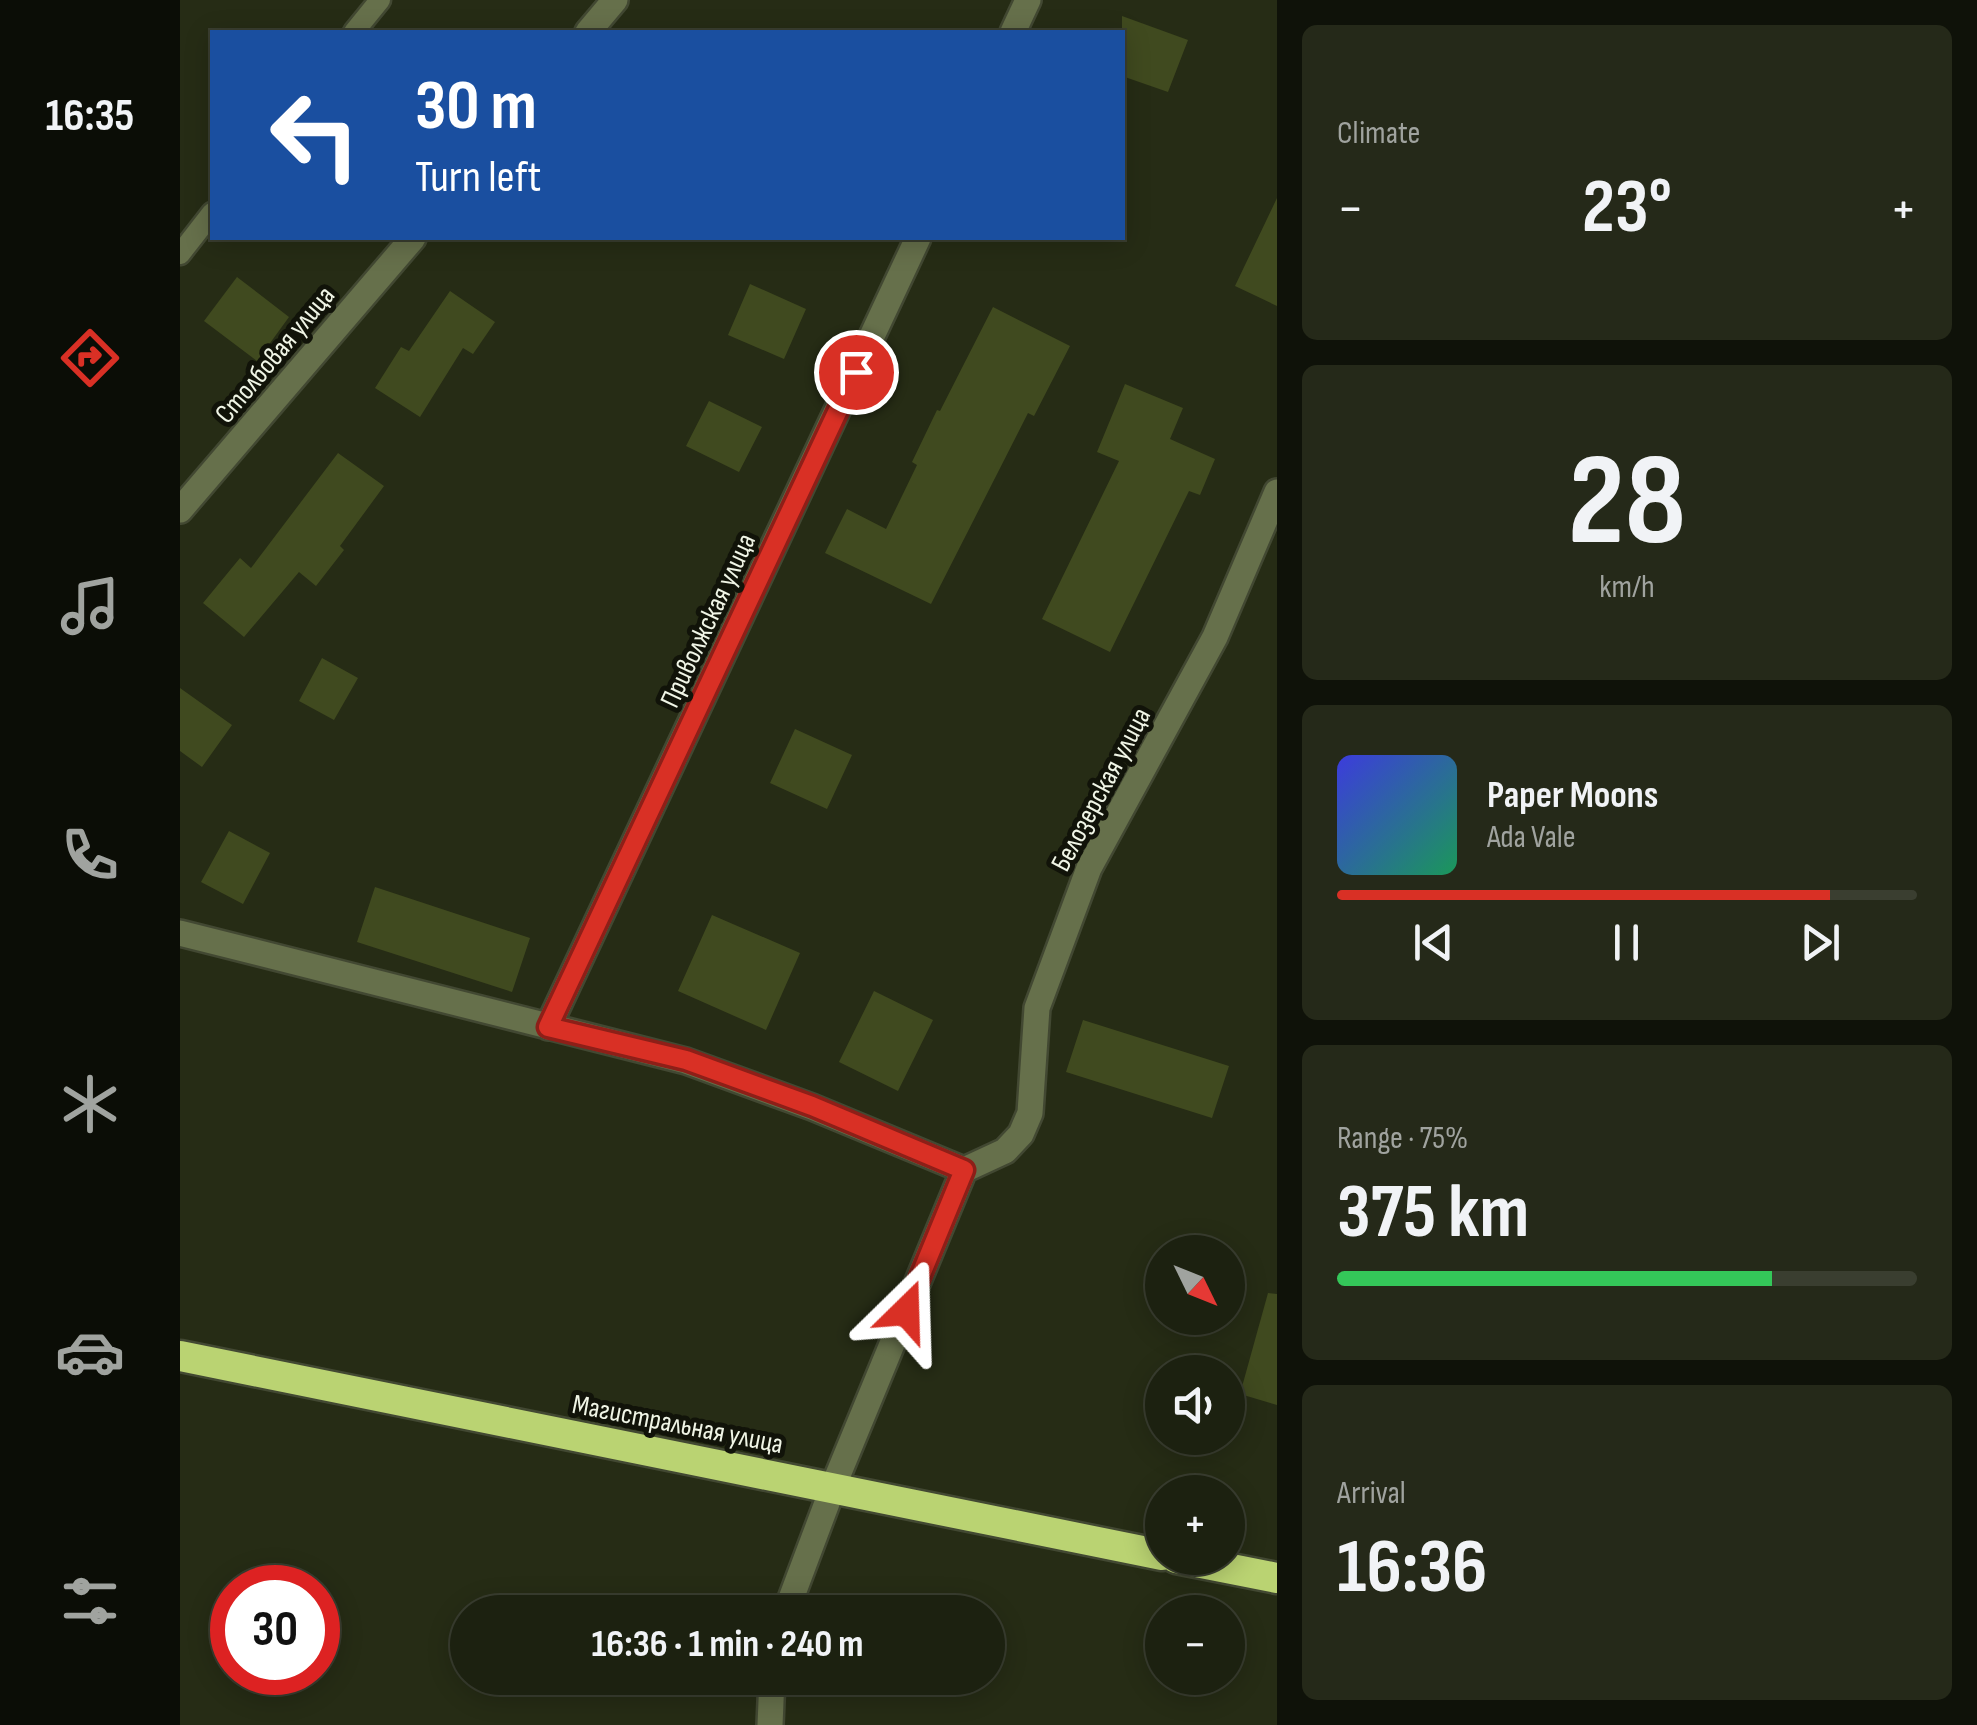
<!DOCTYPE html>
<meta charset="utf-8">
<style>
body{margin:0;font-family:"Sofia Sans Condensed",sans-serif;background:#252919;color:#f1f3f6;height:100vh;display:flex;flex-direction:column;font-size:38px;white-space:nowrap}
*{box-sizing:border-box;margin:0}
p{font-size:32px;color:#a0a39f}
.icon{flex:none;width:55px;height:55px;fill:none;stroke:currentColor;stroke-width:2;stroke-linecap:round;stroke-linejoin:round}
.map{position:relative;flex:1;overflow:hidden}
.details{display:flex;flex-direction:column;gap:25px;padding:25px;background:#0f1209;width:700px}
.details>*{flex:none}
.banner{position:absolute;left:30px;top:30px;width:915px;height:210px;border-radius:0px;box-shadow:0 5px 25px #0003,0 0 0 2px #3a3e30;background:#1a4fa0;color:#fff;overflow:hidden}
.needle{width:65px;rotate:133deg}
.controls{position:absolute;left:965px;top:1235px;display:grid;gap:20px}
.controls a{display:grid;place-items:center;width:100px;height:100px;border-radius:50%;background:#1c2110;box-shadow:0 5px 25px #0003,0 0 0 2px #3a3e30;font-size:50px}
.speed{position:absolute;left:30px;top:1565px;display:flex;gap:20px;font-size:50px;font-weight:700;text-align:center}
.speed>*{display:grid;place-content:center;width:130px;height:130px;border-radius:50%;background:#1c2110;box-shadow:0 5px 25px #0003,0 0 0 2px #3a3e30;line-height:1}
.speed .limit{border:15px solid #d22;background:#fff;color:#111}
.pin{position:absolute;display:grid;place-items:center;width:85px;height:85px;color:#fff;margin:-42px;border:5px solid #fff;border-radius:50%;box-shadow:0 2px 10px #0007}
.me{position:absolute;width:110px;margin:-55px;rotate:22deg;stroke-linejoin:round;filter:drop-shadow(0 0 8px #0008)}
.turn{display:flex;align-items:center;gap:35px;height:210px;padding:0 40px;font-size:45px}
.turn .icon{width:130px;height:130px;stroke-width:2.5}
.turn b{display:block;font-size:70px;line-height:85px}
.big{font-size:75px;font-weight:700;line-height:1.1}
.details .widget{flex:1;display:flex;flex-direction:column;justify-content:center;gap:15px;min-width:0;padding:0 35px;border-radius:15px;background:#252919}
.details .dial{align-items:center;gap:0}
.dial b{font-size:130px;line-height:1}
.song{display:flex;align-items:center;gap:30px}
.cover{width:120px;height:120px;border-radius:15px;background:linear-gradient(135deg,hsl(240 70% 55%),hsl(150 70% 35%))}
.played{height:10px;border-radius:5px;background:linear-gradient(90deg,#d93025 85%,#3a3e30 85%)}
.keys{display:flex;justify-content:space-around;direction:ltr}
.heat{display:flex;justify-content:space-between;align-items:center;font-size:55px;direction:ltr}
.charge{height:15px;border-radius:8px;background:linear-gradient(90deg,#34c759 75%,#3a3e30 0)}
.trip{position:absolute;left:270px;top:1595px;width:555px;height:100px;border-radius:50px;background:#1c2110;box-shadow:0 5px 25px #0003,0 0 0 2px #3a3e30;font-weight:700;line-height:100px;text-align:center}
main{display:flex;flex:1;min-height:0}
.tab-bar{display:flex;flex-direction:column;width:180px;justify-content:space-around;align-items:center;background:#0b0d06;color:#a0a39f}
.tab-bar .icon{width:70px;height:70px}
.tab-bar .on{color:#d93025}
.tab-bar b{font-size:45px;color:#f1f3f6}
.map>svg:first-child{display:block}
.building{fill:#404a1f}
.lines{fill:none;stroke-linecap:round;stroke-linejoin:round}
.lane-casing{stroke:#424832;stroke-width:25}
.street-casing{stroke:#424832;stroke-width:30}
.highway-casing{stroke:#424832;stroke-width:35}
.lane{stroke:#66704b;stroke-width:20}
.street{stroke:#66704b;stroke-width:25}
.highway{stroke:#bad372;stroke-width:30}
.route-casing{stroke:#8d1f18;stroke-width:25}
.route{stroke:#d93025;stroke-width:18}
.labels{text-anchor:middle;stroke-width:10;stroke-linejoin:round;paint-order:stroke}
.street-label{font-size:28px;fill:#f0f5e6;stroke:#111309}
</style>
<main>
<nav class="tab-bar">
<b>16:35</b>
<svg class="icon on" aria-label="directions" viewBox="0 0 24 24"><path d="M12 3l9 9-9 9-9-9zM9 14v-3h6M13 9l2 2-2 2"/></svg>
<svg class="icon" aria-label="music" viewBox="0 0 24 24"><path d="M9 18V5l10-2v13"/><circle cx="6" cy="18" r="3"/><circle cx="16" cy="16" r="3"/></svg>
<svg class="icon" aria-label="phone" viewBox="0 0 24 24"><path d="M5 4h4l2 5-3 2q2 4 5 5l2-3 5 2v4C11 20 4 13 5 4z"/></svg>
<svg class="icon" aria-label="climate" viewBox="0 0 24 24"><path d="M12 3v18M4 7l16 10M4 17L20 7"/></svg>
<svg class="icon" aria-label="car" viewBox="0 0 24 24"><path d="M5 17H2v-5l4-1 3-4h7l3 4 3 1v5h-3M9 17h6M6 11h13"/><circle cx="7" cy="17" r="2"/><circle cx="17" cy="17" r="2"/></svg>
<svg class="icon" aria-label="filters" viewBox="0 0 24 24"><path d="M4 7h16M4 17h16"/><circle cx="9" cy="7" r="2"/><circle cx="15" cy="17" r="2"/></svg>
</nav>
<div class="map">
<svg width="1097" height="1725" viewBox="0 0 1097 1725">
<rect width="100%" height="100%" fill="#262c15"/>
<path class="building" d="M942,16L1008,40L988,92L942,76Z
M1097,198V306L1055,286Z
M57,277L109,317L77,361L24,321Z
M570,284L626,309L604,359L548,335Z
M270,291L315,322L293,354L283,348L240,417L195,388L221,347L229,351Z
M813,307L890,346L854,416L848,413L751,604L645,553L667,509L706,529L737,465L732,462L757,410L760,411Z
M945,384L1003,408L990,439L1035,459L1020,495L1009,491L930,652L862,619L939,461L917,452Z
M529,401L582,427L559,472L506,446Z
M158,453L204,486L160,546L164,550L136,586L119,572L64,637L23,603L60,558L71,568Z
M142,658L178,678L154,720L119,701Z
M0,688L52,725L22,767L0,751Z
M615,729L672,755L647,809L590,783Z
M49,831L90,853L63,904L21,882Z
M195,887L350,938L332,992L177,942Z
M532,915L620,953L586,1030L498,991Z
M694,991L753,1020L718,1091L659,1062Z
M903,1020L1049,1066L1032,1118L886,1072Z
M1088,1293L1097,1294V1405L1060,1394Z"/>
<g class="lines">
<g class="lane-casing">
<path id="lane" d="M174,32L200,0
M0,254L32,213"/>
</g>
<g class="street-casing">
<path id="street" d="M408,32L435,0
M833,32L848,0
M0,510L233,238
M0,933L506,1061L632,1107L784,1170
M368,1027L738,238
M606,1612L653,1487L784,1170L825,1151L841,1134L850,1113L857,1008L909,868L1035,637L1097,492
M590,1725L592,1678"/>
</g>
<g class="highway-casing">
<path id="highway" d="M0,1356L982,1555
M996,1558L1097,1578"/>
</g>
<use href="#lane" class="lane"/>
<use href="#street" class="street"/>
<use href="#highway" class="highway"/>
</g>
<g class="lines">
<g class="route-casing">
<path id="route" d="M676,372L368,1027L506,1060L632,1106L784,1170L726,1311"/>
</g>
<use href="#route" class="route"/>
</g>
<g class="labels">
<g class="street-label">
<text transform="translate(94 354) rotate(-50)" y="10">Столбовая улица</text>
<text transform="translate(527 620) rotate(-65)" y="10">Приволжская улица</text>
<text transform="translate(920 789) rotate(-62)" y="10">Белозерская улица</text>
<text transform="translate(498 1423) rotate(11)" y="10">Магистральная улица</text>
</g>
</g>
</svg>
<div class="controls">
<a><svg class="needle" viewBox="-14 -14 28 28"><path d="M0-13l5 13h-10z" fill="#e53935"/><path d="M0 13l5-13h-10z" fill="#a0a39f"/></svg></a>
<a><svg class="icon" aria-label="sound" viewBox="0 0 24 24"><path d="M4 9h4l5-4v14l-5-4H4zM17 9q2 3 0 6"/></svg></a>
<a>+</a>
<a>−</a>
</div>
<div class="speed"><div class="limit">30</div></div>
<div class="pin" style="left:676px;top:372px;background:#d93025"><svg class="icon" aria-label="arrive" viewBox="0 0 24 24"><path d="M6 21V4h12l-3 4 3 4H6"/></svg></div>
<svg class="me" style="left:726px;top:1311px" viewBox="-20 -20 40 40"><path d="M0-17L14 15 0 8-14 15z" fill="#d93025" stroke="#fff" stroke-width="4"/></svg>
<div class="trip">16:36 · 1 min · 240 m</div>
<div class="banner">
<div class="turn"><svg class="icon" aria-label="left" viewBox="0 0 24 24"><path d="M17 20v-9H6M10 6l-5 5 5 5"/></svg><div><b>30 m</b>Turn left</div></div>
</div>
</div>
<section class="details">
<div class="widget"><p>Climate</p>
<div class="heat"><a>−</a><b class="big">23°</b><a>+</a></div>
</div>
<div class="widget dial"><b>28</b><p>km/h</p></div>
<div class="widget">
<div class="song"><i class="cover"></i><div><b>Paper Moons</b><p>Ada Vale</p></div></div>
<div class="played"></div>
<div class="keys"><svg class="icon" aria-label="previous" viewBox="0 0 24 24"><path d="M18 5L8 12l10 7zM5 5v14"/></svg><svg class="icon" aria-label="pause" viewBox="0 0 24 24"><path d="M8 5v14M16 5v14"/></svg><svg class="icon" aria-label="next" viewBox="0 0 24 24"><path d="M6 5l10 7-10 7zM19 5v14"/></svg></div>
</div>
<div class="widget"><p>Range · 75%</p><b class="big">375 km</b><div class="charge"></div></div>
<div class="widget"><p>Arrival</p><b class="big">16:36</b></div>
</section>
</main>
